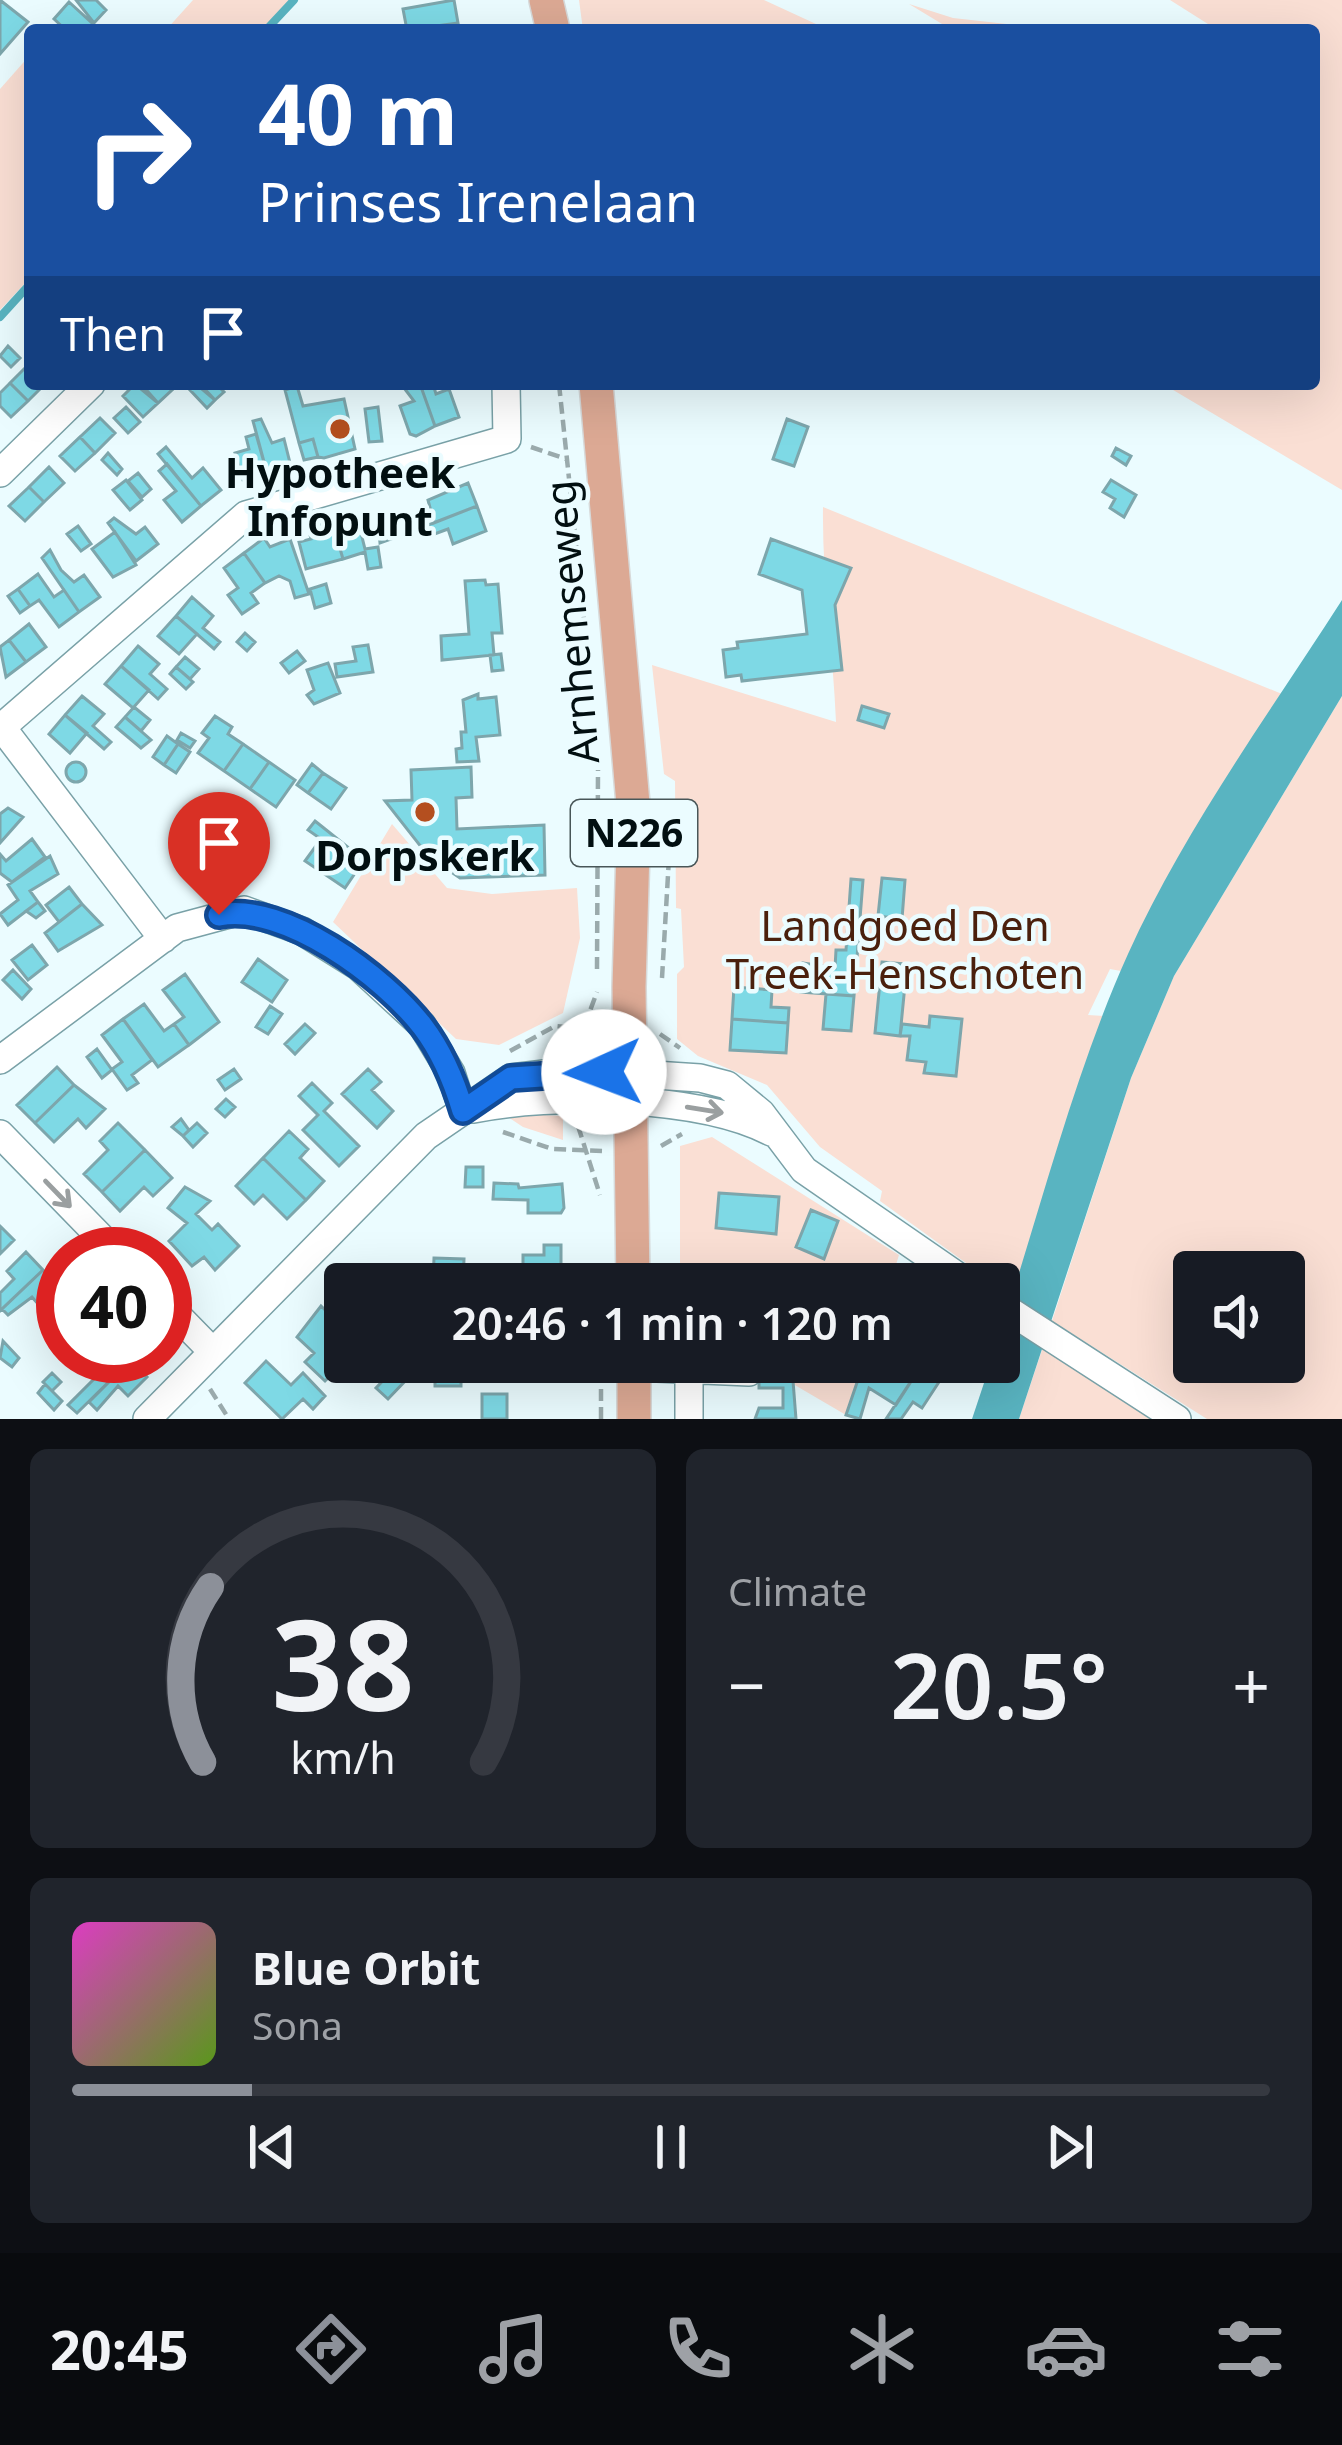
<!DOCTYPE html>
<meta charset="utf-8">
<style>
body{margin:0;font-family:"Noto Sans",sans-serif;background:#20242c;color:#f1f3f6;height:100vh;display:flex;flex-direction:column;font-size:45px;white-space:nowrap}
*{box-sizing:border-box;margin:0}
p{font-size:39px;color:#9ea1a6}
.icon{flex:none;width:66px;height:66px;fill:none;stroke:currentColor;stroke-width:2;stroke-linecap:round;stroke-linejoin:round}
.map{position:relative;height:1419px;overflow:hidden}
.drawer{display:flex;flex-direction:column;gap:30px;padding:30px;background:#0d0f14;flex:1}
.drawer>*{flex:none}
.banner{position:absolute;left:24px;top:24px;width:1296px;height:366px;border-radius:12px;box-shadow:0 12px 48px #0002;background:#1a4fa0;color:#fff;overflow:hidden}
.tools{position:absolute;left:1173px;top:1251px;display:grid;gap:24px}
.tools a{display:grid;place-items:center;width:132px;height:132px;border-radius:12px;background:#171b24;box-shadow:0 12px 48px #0002;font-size:60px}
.speed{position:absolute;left:36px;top:1227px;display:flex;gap:24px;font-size:60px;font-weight:700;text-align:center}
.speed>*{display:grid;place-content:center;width:156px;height:156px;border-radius:50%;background:#171b24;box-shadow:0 12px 48px #0002;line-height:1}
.speed .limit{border:18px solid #d22;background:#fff;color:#111}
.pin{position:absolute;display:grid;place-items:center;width:102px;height:102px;color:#fff;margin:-123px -51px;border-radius:50% 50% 50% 0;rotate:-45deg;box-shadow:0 0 12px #0007}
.pin .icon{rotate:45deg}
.me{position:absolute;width:132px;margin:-66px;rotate:268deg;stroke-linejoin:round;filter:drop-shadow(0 0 9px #0008)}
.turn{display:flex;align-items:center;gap:42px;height:252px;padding:0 36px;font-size:54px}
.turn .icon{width:156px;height:156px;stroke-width:2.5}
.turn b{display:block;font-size:84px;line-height:102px}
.then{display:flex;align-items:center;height:114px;padding:0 36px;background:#0003;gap:24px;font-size:45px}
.big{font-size:90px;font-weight:600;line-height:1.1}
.drawer .card{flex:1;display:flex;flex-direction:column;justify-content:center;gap:18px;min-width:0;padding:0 42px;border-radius:18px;background:#20242c}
.drawer .dial{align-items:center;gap:0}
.dial svg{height:312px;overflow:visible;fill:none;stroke:#363941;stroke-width:7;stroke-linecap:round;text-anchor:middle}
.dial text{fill:#f1f3f6;stroke:none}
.song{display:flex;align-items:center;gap:36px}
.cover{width:144px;height:144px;border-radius:18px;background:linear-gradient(135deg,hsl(310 70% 55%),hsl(90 70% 35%))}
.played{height:12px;border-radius:6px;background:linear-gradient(90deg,#8c9099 15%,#363941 15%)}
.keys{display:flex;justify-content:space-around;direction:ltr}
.heat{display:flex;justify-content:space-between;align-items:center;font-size:66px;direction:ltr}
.drawer .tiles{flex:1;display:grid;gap:30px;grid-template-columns:1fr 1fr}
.card:last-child{grid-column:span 2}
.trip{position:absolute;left:324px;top:1263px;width:696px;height:120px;border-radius:12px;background:#171b24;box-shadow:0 12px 48px #0002;font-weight:600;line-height:120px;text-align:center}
.tab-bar{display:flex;height:192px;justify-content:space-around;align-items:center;background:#090b0e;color:#9ea1a6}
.tab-bar .icon{width:84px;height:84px}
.tab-bar .active{color:#8c9099}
.tab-bar b{font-size:54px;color:#f1f3f6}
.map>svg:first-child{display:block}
.green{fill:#fadfd4;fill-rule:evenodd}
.water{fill:#59b4c1}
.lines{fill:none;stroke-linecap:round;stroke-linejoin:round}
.stream{stroke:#59b4c1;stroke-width:8}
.building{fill:#7ed9e5;stroke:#7da6ac;stroke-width:3}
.minor-casing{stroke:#79a1a7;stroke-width:30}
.major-casing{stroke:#d7d9d9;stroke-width:36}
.path{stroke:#9aaaac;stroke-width:4.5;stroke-dasharray:12 6;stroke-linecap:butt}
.minor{stroke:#fff;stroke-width:27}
.major{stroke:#dca994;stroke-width:33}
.oneway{stroke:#9a9fa0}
.route-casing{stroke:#114b97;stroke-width:30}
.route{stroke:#1a73e8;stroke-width:21}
.poi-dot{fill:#b44f1f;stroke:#ebfcff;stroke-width:4.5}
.labels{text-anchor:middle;stroke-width:9;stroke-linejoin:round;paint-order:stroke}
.shield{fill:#ebfcff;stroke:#485658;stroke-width:3}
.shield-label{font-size:39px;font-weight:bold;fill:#020f11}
.poi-label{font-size:42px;font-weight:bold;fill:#020f11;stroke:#ebfcff}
.street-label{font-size:42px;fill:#020f11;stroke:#ebfcff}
.park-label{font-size:42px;fill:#4a200d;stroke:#ebfcff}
</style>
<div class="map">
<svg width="1342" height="1419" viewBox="0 0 1342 1419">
<rect width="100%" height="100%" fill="#ebfcff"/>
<path class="green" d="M193,0H290L262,30H166Z
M579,0H764L829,30H583Z
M1170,0H1342V490L1163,384H1314V30H1205L1208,24Z
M909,4L953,18L1062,30H952Z
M30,55V278L0,310V89Z
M823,507L1282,694L1121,971L1110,969L1088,1015L1104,1016L1012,1296L880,1201L882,1191L820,1147L767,1085L698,1056L677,1039V974L684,967L681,909L676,908L675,781L664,774L652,665L836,722C833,649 822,580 823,507Z
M1342,696V1419H1207L1052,1321L1131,1078L1174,976ZM1194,1272H1284V1362H1194Z
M392,824L447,888L492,894L577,888L580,938L563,1013L499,1045L456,1039L333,922Z
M502,1113L563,1116V1140L523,1127Z
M712,1137L899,1255L890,1284H680V1146Z
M1043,1347L1153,1419H1019Z
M680,1362H864L846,1415L793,1384L792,1367Z"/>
<path class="water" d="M1342,600V696L1174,976L1131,1078L1019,1419H972L991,1362H999V1336C1041,1209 1073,1076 1128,954C1184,830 1269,714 1342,600Z"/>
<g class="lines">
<path class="stream" d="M266,30L294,0
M0,317L30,284"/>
</g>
<path class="building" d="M0,0L28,22L0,54Z
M76,0H96L106,10L94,23Z
M454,0L458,23L407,30L403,9Z
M69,2L93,24L88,30H66L54,19Z
M8,346L20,358L11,367L0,356Z
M27,366L30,384H45L28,401L10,383Z
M10,383L28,401L11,417L0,406V393Z
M135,384L158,403L143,417L123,396Z
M141,384H169L173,389L158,403Z
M196,384L215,400L207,408L190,390Z
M200,384H216L224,392L215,400Z
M401,384H420L435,426L416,436L410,434L400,406L414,401Z
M420,384H433L436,394L449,389L459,417L435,426Z
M297,386L303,406L344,399L355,449L324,458L318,457L313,439L299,443L285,390Z
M126,407L140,422L128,433L114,418Z
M378,407L382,441L369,442L365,409Z
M100,418L115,433L95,453L80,437Z
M261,419L272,443L284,439L291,467L267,473L253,421Z
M787,419L808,427L794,466L773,459Z
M256,434L267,473L243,480L235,453L249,449L246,437Z
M80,437L95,453L75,471L60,456Z
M313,439L318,457L304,460L299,443Z
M166,447L192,478L203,468L221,490L201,506L158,454Z
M1116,448L1131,456L1126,465L1112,456Z
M108,453L122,469L117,475L102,460Z
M167,464L201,506L182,522L164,500L176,491L159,471Z
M49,467L64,483L44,502L29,487Z
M138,473L151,489L142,497L128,481Z
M126,480L142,500L130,510L113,490Z
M1111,480L1136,495L1124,517L1110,508L1115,499L1103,492Z
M468,483L477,506L434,523L428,500Z
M29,487L44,502L25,521L9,506Z
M477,506L486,531L453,544L448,529L429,536L425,526Z
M356,513L365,549L378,547L381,567L368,569L365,552L343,559L332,521Z
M392,513L394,538L380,543L377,514Z
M114,518L136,534L145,527L158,544L136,561L108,523Z
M332,521L343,559L306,569L299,542L311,539L308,527Z
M78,526L91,544L81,551L67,534Z
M115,532L136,565L113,577L92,549Z
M264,538L270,547L290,539L309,594L295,598L290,581L279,576L265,583L244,553Z
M771,539L851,568L835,605L842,670L742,681L741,675L726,677L723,650L738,648L737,642L807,634L802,590L759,574Z
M50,550L61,570L74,582L84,575L100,597L79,612L42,558Z
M244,553L265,583L251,593L258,603L242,614L228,595L238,588L224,568Z
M38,574L54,597L64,590L79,612L59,627L39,600L30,606L18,589Z
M485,580L486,585L498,584L502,633H492L494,655L442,660L441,636L469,634L465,581Z
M326,584L331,603L315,608L310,589Z
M18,589L30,606L20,613L8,596Z
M192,597L213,616L203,628L220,642L214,649L176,616Z
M176,616L197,634L179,654L158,636Z
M29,624L46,647L26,662L9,640Z
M245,633L255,642L247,651L237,642Z
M9,640L26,662L6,677L0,647Z
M368,645L373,672L337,677L335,664L356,661L353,647Z
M138,646L159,664L150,674L167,689L158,699L121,666Z
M297,651L305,661L289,673L281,663Z
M501,654L503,670L492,671L490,655Z
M185,657L199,669L190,679L176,667Z
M328,663L340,693L314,704L307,695L314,690L307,670Z
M121,666L149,690L133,708L105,684Z
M176,667L193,682L186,689L170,674Z
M478,694V699L496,697L500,735L476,737L479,761L457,762L456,749L462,748L461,732H466L463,700Z
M82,696L104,714L93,726L111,742L104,749L65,715Z
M862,706L889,714L884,728L858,720Z
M134,707L150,720L141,731L125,717Z
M65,715L87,733L70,753L49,734Z
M215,716L232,727L228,734L243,744L224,771L198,753L209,738L202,733Z
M125,717L151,740L141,748L116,727Z
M181,733L195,741L190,748L177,740Z
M167,736L178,744L164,765L153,757Z
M178,744L190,752L176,773L164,765Z
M243,744L269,762L250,789L224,771Z
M66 772a10 10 0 1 1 20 0a10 10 0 1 1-20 0Z
M269,762L295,780L276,807L250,789Z
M312,764L323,773L308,793L297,785Z
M471,767L472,797L456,798L457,829L544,825L545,875L460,878L429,857L385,801L412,800L411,770Z
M323,773L346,788L331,809L308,793Z
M8,808L23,817L0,843V814Z
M315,821L364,860L345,888L305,861L321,839L308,830Z
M32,839L45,857L12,882L0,873V854L6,861Z
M50,856L58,874L30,891L38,902L8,925L0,914L18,900L8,885Z
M882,878L905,880L902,919L878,916Z
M851,879L863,880L854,996L801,992L803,963L835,968L836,950H846Z
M69,887L82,904L59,922L46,905Z
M38,902L45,911L36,918L26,911Z
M82,904L102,925L58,951L45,933Z
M32,945L47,965L28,980L12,960Z
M258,959L287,980L272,1002L242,982Z
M882,962L907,964L900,1036L875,1033Z
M13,970L31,989L22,999L3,980Z
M185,974L219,1022L189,1045L174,1024L184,1017L163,990Z
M734,987L772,990L771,1007L789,1008L788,1023L732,1019Z
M826,994L854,996L851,1031L823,1029Z
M144,1004L164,1031L174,1024L189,1045L158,1067L123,1019Z
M270,1006L282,1014L268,1034L256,1027Z
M930,1016L962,1019L956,1076L924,1073L926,1062L907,1060L910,1036H900L902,1024L929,1027Z
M123,1019L152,1060L132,1075L138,1083L127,1090L112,1069L122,1062L102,1035Z
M732,1019L788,1023L786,1053L730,1050Z
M305,1024L315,1033L295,1054L285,1044Z
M97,1049L112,1070L102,1078L87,1057Z
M57,1067L74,1085L35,1123L17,1105Z
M234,1069L241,1079L225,1090L218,1080Z
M368,1069L381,1082L372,1090L393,1111L377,1128L342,1094Z
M312,1083L332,1103L324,1111L359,1146L339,1166L303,1130L318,1115L299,1096Z
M74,1085L105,1109L86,1128L78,1119L54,1142L35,1123Z
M226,1099L235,1107L225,1117L216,1109Z
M181,1119L189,1130L183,1136L172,1127Z
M118,1123L145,1150L102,1192L84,1174L108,1150L100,1141Z
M197,1123L207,1133L193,1147L183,1136Z
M289,1131L308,1149L300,1158L324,1181L306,1200L263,1158Z
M145,1150L172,1178L153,1196L144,1187L120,1211L102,1192Z
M263,1158L306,1200L287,1219L263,1195L254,1204L236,1186Z
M466,1167H483V1187H465Z
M494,1183L518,1184L519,1188L562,1184L564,1208L561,1213H528V1200L493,1199Z
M185,1187L210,1201L196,1214L212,1230L218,1224L239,1246L215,1270L204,1257L192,1266L169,1241L187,1223L168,1208Z
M719,1193L779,1197L776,1234L716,1228Z
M811,1210L838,1221L824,1259L796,1247Z
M0,1226L14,1240L0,1254Z
M544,1245H561V1283L502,1284L503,1272H523V1255H544Z
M26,1252L43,1270L0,1311V1293L14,1279L7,1271Z
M434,1258L464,1259L463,1284H433Z
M362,1265L378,1281L384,1275L393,1284H345V1296L338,1289Z
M43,1270L58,1286L39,1305L32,1297L8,1315L2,1309Z
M63,1305V1329L51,1317Z
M321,1306L345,1329V1338L326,1363L335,1371L325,1381L305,1362L314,1353L297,1337Z
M3,1341L19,1358L12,1367L0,1358Z
M101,1356L131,1360L77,1413L68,1405L103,1370L95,1362Z
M131,1360L147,1377L128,1396L118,1386L97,1410L89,1402Z
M266,1361L291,1385L303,1373L325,1396L313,1409L303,1399L282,1419L245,1383Z
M435,1362H461V1386H435Z
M482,1362H508V1373L482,1372Z
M864,1362H907L919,1369L896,1405L869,1388L860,1419L846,1415Z
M396,1367L408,1378L388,1399L376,1388Z
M759,1368H792L796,1419H755L759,1408H783V1388H759Z
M919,1369L939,1382L922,1408L913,1402L901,1419H886Z
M52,1373L61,1382L52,1391L43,1382Z
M45,1384L62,1401L54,1410L38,1393Z
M482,1394H507V1419H482Z"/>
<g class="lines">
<g class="minor-casing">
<path id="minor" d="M0,473L91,384
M0,725L163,939
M2,727L246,515L507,439L506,384
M0,1060L177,928L244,910L302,931L358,966L422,1025L451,1073L463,1111
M473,1109C552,1093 699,1095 771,1132
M0,1134L117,1254
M165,1303L213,1352
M999,1304L1177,1419
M634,1367L749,1372
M689,1370V1419
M147,1419L426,1136L511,1078L578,1070L700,1078L727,1085L761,1113L804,1170L969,1284"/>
</g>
<g class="major-casing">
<path id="major" d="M546,0L553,30
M596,384L634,815L629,987L633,1284
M634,1419V1362"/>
</g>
<path class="path" d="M559,384L586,639
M531,447L566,459
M597,969L598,770
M662,978L669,858
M660,1034L680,1048
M578,1043L597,992
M510,1051L555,1026L601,1030
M578,1126L600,1195
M503,1132L552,1149L602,1151
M661,1146L682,1134
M210,1389L229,1419
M601,1419V1362"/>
<use href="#minor" class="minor"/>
<use href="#major" class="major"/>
</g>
<defs><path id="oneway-shaft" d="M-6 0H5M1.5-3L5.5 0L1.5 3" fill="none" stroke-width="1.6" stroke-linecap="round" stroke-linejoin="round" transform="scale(3)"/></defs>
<g class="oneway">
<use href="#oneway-shaft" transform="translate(705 1110) rotate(9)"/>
<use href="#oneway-shaft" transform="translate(58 1194) rotate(46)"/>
</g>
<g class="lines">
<g class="route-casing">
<path id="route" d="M219,915C284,902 385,977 423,1027C442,1052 454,1081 463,1111L511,1078L604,1072"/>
</g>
<use href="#route" class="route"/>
</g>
<g class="poi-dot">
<circle cx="340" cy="429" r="12"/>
<circle cx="425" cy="812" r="12"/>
</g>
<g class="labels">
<rect class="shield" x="571" y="800" width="126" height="66" rx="9"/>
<g class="shield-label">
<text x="634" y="847">N226</text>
</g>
<g class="poi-label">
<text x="340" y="488">Hypotheek<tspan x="340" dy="48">Infopunt</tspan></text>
<text x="425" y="871">Dorpskerk</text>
</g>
<g class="street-label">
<text transform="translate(572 622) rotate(-95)" y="15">Arnhemseweg</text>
</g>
<g class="park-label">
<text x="905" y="941">Landgoed Den<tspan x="905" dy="48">Treek-Henschoten</tspan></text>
</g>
</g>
</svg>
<div class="tools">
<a><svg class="icon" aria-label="sound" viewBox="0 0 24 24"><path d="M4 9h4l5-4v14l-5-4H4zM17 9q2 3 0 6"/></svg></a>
</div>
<div class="speed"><div class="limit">40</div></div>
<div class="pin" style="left:219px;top:915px;background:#d93025"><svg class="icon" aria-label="arrive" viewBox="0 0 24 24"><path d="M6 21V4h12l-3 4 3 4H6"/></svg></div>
<svg class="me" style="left:604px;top:1072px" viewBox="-20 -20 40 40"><circle r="19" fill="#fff"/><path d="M0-13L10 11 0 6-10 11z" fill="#1a73e8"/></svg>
<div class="trip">20:46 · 1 min · 120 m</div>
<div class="banner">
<div class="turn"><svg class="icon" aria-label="right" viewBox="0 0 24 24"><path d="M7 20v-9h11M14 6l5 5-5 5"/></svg><div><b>40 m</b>Prinses Irenelaan</div></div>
<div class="then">Then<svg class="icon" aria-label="arrive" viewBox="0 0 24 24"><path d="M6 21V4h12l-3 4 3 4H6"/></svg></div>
</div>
</div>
<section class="drawer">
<div class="tiles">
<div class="card dial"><svg viewBox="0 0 100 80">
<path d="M14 69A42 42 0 1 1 86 69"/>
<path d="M14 69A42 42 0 0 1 16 24" stroke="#8c9099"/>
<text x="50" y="56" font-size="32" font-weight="700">38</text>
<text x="50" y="72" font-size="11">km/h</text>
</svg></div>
<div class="card"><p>Climate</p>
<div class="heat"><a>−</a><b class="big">20.5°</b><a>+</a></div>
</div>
<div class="card">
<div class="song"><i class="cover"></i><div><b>Blue Orbit</b><p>Sona</p></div></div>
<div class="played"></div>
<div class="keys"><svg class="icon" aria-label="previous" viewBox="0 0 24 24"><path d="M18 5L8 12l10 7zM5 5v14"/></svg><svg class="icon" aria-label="pause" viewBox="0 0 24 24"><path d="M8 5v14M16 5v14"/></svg><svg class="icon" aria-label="next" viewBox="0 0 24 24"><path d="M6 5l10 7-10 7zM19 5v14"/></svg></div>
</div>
</div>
</section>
<nav class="tab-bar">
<b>20:45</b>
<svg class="icon active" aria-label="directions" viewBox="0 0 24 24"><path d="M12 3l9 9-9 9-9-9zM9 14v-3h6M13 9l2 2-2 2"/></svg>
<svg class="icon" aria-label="music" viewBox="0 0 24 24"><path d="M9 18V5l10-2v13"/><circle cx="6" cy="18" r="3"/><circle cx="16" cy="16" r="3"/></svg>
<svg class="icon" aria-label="phone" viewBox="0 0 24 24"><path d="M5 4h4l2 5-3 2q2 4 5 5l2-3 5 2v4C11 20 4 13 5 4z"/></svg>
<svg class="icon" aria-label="climate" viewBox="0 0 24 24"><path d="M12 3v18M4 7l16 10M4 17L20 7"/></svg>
<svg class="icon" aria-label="car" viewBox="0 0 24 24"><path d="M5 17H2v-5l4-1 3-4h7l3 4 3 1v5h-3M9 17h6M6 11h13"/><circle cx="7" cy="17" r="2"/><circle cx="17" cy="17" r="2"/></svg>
<svg class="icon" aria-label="filters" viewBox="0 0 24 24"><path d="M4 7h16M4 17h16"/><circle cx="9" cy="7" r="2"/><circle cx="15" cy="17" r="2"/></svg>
</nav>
